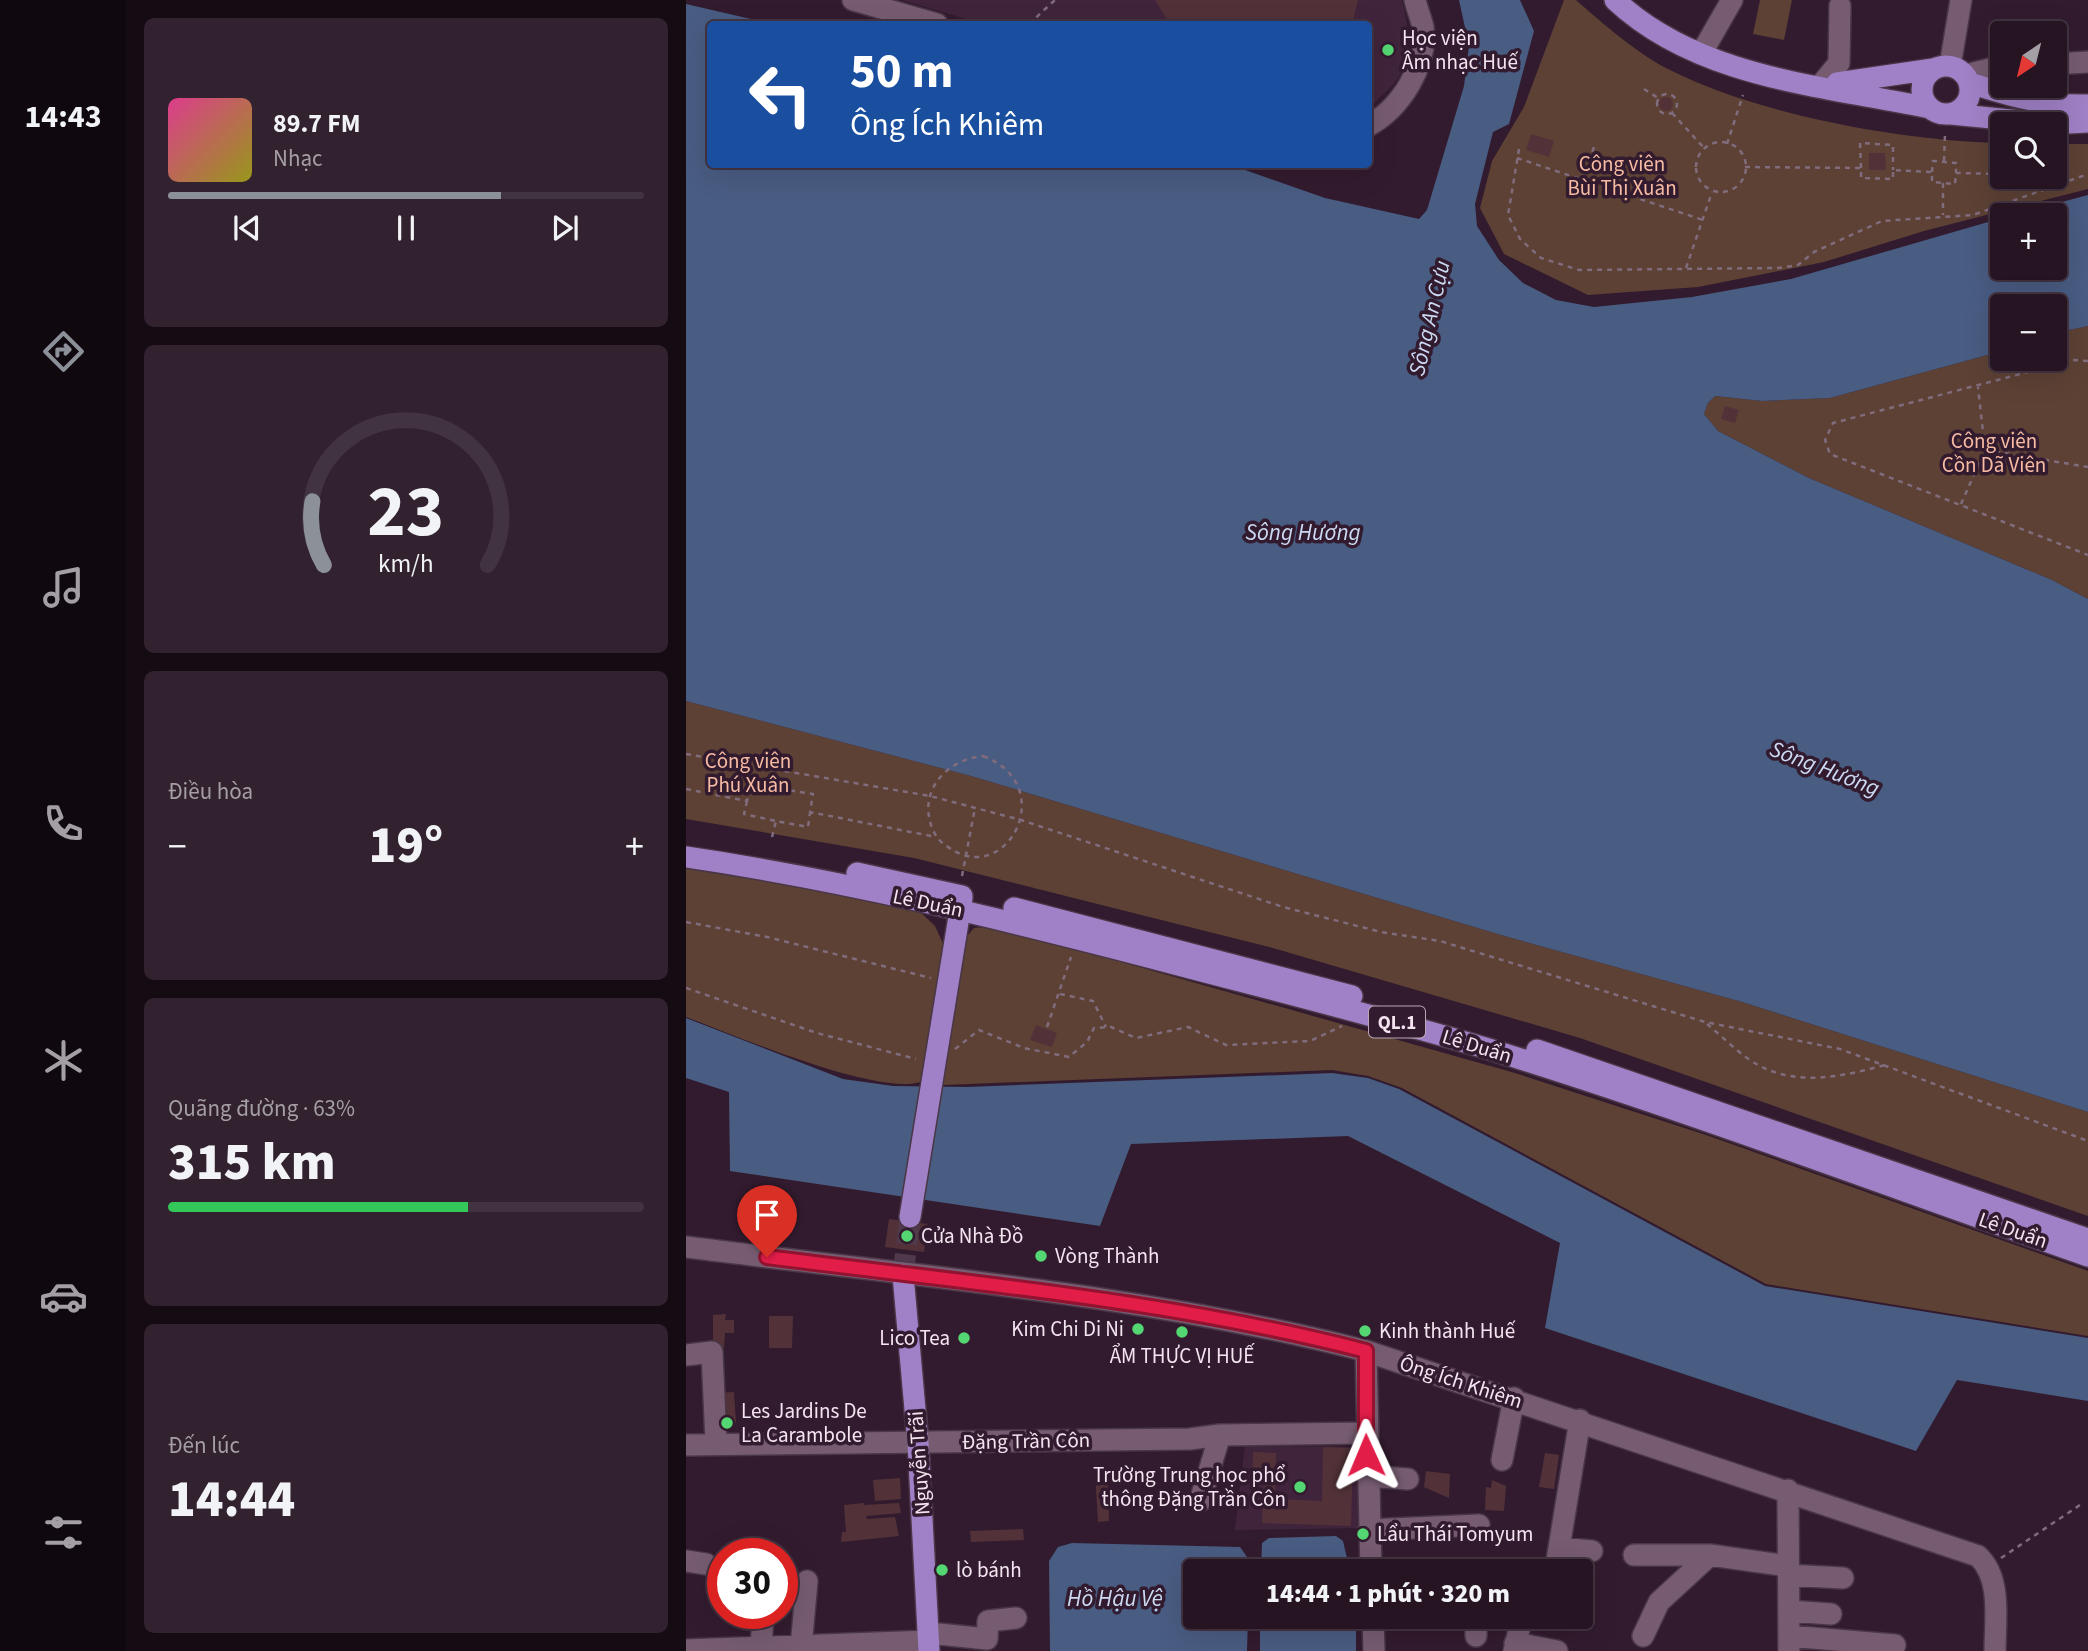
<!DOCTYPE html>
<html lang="vi">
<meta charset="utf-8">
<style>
body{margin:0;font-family:"Source Sans 3",sans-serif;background:#32212f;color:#f1f3f6;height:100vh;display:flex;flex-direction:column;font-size:26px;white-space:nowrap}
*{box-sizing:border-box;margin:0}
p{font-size:23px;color:#a49ea5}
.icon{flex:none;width:38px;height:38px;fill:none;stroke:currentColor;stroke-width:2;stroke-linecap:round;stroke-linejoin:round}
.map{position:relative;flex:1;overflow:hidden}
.panel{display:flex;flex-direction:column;gap:18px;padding:18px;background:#150b13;width:560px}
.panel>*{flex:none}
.top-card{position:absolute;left:21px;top:21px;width:665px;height:147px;border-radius:7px;box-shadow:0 7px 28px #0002,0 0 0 2px #423340;background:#1a4fa0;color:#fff;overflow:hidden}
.needle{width:46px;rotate:215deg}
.tools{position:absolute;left:1304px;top:21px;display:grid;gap:14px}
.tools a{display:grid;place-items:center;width:77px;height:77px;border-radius:7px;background:#261422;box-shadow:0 7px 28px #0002,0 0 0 2px #423340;font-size:35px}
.speed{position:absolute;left:21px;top:1538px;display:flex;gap:14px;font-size:35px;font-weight:700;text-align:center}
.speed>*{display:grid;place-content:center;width:91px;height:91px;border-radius:50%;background:#261422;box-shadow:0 7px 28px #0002,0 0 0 2px #423340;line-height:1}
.speed .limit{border:10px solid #d22;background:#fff;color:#111}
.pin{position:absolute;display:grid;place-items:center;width:60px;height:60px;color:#fff;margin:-72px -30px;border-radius:50% 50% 50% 0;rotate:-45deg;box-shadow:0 0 7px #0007}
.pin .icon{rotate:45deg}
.me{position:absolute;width:77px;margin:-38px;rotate:359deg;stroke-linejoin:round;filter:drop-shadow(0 0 5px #0008)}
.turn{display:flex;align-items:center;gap:24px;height:147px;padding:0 28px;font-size:32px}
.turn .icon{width:91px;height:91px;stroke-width:2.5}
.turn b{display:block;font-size:49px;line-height:60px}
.big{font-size:52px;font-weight:800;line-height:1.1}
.panel .tile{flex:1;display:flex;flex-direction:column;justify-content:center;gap:10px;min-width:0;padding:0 24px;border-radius:10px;background:#32212f}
.panel .dial{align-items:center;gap:0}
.dial svg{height:182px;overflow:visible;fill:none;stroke:#423340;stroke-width:7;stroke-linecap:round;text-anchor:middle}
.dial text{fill:#f1f3f6;stroke:none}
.song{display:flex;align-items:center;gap:21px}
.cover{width:84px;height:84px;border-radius:10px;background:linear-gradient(135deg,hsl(330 70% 55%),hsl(60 70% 35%))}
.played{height:7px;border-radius:4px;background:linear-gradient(90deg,#8c9099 70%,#423340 70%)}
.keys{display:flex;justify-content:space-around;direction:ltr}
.heat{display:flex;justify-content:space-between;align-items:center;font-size:38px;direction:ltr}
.charge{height:10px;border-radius:5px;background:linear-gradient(90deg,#34c759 63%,#423340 0)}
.trip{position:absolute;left:497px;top:1559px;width:410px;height:70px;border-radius:7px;background:#261422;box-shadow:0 7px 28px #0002,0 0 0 2px #423340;font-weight:800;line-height:70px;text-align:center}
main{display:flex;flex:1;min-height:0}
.menu{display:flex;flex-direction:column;width:126px;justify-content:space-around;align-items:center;background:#0f080e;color:#a49ea5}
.menu .icon{width:49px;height:49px}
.menu .on{color:#8c9099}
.menu b{font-size:32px;color:#f1f3f6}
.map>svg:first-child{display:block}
.built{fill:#40243b}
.green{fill:#5d4135}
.water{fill:#495c82}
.building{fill:#523238}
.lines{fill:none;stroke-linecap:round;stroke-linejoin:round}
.major-tunnel{stroke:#4f394b;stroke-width:21;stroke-dasharray:21 10;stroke-linecap:butt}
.minor-casing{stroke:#493646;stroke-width:24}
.major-casing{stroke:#493646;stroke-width:24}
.path{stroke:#806c7c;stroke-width:2.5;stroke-dasharray:5 5;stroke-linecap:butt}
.minor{stroke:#775c71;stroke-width:21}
.major{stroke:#a080c6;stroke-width:21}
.route-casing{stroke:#92132f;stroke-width:18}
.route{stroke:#e11d48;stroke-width:12}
.poi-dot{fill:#54d672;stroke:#321b2e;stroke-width:2.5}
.labels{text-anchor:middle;stroke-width:7;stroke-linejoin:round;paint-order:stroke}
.shield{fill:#321b2e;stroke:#baa8b6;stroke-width:2}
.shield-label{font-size:19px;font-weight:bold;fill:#f4e4f0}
.poi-label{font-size:21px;fill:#f4e4f0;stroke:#321b2e;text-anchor:start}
.park-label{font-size:21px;fill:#f7bba3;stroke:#321b2e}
.street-label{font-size:21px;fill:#f4e4f0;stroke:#321b2e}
.water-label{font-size:23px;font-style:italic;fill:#ccdaf3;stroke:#321b2e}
</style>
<main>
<nav class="menu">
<b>14:43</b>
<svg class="icon on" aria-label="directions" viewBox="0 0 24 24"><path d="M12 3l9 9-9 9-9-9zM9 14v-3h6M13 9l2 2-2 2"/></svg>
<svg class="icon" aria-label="music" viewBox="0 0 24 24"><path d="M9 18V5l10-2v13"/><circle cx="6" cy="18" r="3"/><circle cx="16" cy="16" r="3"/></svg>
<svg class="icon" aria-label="phone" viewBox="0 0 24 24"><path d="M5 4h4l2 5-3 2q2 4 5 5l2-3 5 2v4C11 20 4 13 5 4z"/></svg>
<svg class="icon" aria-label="climate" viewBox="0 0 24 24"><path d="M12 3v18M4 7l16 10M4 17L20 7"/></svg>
<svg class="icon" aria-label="car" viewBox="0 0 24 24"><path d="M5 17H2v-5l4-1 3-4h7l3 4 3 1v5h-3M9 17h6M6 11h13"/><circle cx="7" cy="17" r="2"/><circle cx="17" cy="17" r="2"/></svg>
<svg class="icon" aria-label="filters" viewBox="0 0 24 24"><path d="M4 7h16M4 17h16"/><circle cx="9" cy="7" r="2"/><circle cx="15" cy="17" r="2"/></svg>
</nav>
<section class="panel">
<div class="tile">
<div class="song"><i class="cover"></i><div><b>89.7 FM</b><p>Nhạc</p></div></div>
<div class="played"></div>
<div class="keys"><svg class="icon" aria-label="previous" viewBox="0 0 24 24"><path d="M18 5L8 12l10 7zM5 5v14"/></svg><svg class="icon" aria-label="pause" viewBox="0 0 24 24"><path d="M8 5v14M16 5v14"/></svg><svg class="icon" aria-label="next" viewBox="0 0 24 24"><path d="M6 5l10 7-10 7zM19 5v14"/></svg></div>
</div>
<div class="tile dial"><svg viewBox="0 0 100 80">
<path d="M14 69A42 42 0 1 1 86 69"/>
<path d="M14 69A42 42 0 0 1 9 41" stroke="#8c9099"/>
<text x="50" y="56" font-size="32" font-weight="700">23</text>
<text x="50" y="72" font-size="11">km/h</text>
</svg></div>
<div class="tile"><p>Điều hòa</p>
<div class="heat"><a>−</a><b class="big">19°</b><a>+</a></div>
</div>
<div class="tile"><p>Quãng đường · 63%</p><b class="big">315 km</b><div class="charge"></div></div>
<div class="tile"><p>Đến lúc</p><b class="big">14:44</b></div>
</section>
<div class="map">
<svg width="1402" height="1651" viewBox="0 0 1402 1651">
<rect width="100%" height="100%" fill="#321b2e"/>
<path class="built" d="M216,0H716L723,34L719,66L708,84L683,108L682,24H297Z
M559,1446L672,1447L676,1528L549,1530Z"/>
<path class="green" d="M878,0H890C916,23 953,55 984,70C1073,115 1216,141 1316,143V177H1368L1369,144H1402V189L1238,231L1138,262L1012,287L902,295L818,254L794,208L806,161L838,107Z
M1074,0H1106L1098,40L1067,34Z
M1402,326V599L1366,580L1123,478L1032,431L1018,414L1022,403L1029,396L1076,401L1144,398L1316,351V359H1368L1369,333Z
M0,701L285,776L815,935L1056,1002L1402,1112V1216L894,1038L587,948L228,858L0,819Z
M0,867L230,908L249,926L259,948L241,1079C204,1103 44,1033 0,1017Z
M308,926L829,1073L1020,1135L1402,1271V1336L1080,1284L716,1088L682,1076L646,1070L257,1085L251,1081L276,942L288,928Z"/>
<path class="water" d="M773,0H834L848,31L823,124L807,132L789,204L791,226L813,260L837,283L870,300L908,307L1006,297L1105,279L1316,218V268H1368V215H1327L1402,195V326L1369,333L1368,306H1316V351L1144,398L1076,401L1029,396L1022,403L1018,414L1032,431L1123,478L1366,580L1402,599V1112L1056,1002L815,935L285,776L0,701V4L87,24H24V164L545,165L639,198L733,219L741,210L778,86L783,46Z
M0,1018L157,1079L207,1086L281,1087L646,1073L682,1078L713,1089L1079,1286L1402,1338V1401L1271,1380L1230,1451L859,1328L874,1243L662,1136L445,1144L414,1226L44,1171L43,1092L0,1078Z
M650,1536L657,1541L664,1571H575L576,1543L583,1538Z
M386,1543L554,1547L561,1557V1571L509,1572V1617H562L561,1651H364L363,1561L372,1547Z
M574,1617H670V1651H574Z"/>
<path class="building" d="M469,0H672L666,24H484Z
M973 104a7 7 0 1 1 14 0a7 7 0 1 1-14 0Z
M845,134L868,141L863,157L840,150Z
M1183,153H1199L1200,170H1183Z
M1039,406L1053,410L1049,423L1035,419Z
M350,1025L371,1033L366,1047L344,1040Z
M203,1219L242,1224L238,1252L199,1247Z
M40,1314L39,1320H48V1333H39L38,1348H27V1315Z
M83,1316H107L106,1348H83Z
M48,1392L50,1423L31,1420L30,1393Z
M637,1447L667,1448L665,1526L576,1523L578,1483L566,1482L567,1452L590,1453L589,1499L636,1501Z
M859,1453L873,1455L868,1489L853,1487Z
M740,1471L764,1474L763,1498L738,1487Z
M422,1472L423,1521L412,1522L409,1473Z
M214,1478L215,1499L189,1501L187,1480Z
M806,1480L820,1486L818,1511L799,1510L800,1487L805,1488Z
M178,1503V1505L213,1503L215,1513L180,1516L181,1519L209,1517L213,1536L155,1542L156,1532H160L158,1505Z
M337,1529L338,1540L285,1542L284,1531Z"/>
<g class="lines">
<path class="major-tunnel" d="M217,1275L224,1217"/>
<g class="minor-casing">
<path id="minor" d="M167,0L251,24
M1015,54L1046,0
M1368,64L1402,62
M1264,66L1275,0
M1280,75L1316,66
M1135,85L1153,63L1154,6
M682,126C715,108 742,65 737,27C735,18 731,9 729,0
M0,1247C227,1276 458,1294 680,1351L1292,1556C1316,1578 1309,1620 1309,1651
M680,1351L685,1572
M0,1355L26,1352L30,1442
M0,1445L504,1439L534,1435L679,1433
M816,1460L828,1398
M681,1476L722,1479
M1102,1490L1103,1651
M514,1501L534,1435
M683,1530L793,1525
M873,1548L906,1551
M948,1555H1024L1102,1566
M0,1561L20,1564
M869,1572L894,1420
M1102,1575L1157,1578
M1103,1611L1145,1614
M687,1617L688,1651
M243,1633L301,1639L302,1621L330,1618
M790,1636V1617
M957,1636L973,1602L1024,1555
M1103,1636L1209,1645
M829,1643L871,1651
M115,1647L121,1581
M75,1649L77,1614
M0,1650L243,1641
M828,1651L836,1617"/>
</g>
<g class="major-casing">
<path id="major" d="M929,0C1012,78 1138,86 1244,108
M1236 90a24 24 0 1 1 48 0a24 24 0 1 1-48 0Z
M1151,83L1247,69
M1284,83C1324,96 1360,106 1402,105
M1265,114L1365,124L1402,122
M0,857C157,880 312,918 466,958C579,988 693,1016 806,1050C1006,1112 1204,1187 1402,1256
M171,873L276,896
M328,908L666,996
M851,1050L1402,1239
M224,1217L276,898
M217,1275L232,1443L243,1651"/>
</g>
<path class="path" d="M343,24L369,0
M958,89L972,98
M971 104a10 10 0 1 1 20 0a10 10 0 1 1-20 0Z
M986,113L1019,149
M1010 167a25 25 0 1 1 50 0a25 25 0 1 1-50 0Z
M1041,144L1057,95
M833,149L822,215L834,239L855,258L893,270L1092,268L1112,265L1128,252L1196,221L1287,215L1402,174
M831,158L1017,220
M1258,161L1259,134
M1059,167L1175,168V178L1207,179V170L1246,172V182L1269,184L1270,173L1316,174
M1175,168L1174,143L1207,145V170
M1246,172L1247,161L1270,163V173
M1329,177L1336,182L1343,177
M896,180L908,147
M1257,183V215
M1000,268L1026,192
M1402,361L1388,360L1147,423L1139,440L1144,454L1402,555
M1299,450L1402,467
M1275,504L1299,450L1292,387
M0,754L244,796L335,820L597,907L695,932L754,941L1019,1022L1154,1049L1402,1141
M297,756C374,785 322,886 265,849C255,843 249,837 245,825C233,788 263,759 297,756Z
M0,789L61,801L64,784L127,794L124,812L250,837
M61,801L58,814L90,821
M86,837L90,821L122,827L124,813
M276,876L289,808
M0,922L81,937L245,978
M0,988L131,1033L230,1059
M374,994L407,1001L420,1027
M1021,1024C1037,1037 1054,1055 1072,1065C1112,1087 1158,1076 1199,1065
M361,1027L385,957
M269,1049L293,1030L338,1048L383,1057L401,1042L408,1028L425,1027L450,1038L502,1027L540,1045L624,1041L656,1026
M1315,1558L1394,1505"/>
<use href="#minor" class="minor"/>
<use href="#major" class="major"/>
</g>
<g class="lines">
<g class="route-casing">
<path id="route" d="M81,1257C281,1283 484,1300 680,1351V1455"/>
</g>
<use href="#route" class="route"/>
</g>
<g class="poi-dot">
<circle cx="702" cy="50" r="7"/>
<circle cx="221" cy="1236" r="7"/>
<circle cx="355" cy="1256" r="7"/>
<circle cx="452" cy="1329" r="7"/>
<circle cx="679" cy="1331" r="7"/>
<circle cx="496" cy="1332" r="7"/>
<circle cx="278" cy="1338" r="7"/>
<circle cx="41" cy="1423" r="7"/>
<circle cx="614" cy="1487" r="7"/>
<circle cx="677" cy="1534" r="7"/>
<circle cx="256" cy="1570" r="7"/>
</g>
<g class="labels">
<rect class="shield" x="683" y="1006.5" width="56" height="31" rx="5"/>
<g class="shield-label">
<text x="711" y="1029">QL.1</text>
</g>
<g class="poi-label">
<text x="716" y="45">Học viện<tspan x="716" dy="24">Âm nhạc Huế</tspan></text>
<text x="235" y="1243">Cửa Nhà Đồ</text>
<text x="369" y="1263">Vòng Thành</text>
<text x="438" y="1336" text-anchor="end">Kim Chi Di Ni</text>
<text x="693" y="1338">Kinh thành Huế</text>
<text x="264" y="1345" text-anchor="end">Lico Tea</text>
<text x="496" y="1363" text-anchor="middle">ẨM THỰC VỊ HUẾ</text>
<text x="55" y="1418">Les Jardins De<tspan x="55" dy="24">La Carambole</tspan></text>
<text x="600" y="1482" text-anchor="end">Trường Trung học phổ<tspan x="600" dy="24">thông Đặng Trần Côn</tspan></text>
<text x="691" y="1541">Lẩu Thái Tomyum</text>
<text x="270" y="1577">lò bánh</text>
</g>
<g class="park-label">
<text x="936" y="171">Công viên<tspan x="936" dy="24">Bùi Thị Xuân</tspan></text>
<text x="1308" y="448">Công viên<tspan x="1308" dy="24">Cồn Dã Viên</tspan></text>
<text x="62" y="768">Công viên<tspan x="62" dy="24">Phú Xuân</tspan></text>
</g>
<g class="street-label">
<text transform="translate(242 903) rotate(12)" y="7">Lê Duẩn</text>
<text transform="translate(791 1046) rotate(17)" y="7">Lê Duẩn</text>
<text transform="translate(1327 1230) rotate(19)" y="7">Lê Duẩn</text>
<text transform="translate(775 1382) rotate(18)" y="7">Ông Ích Khiêm</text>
<text transform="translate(340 1441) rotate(-1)" y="7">Đặng Trần Côn</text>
<text transform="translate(233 1463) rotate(-94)" y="7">Nguyễn Trãi</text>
</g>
<g class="water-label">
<text transform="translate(743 318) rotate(-77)" y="8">Sông An Cựu</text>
<text x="617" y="540">Sông Hương</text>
<text transform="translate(1139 768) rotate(21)" y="8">Sông Hương</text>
<text x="429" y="1606">Hồ Hậu Vệ</text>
</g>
</g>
</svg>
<div class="tools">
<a><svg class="needle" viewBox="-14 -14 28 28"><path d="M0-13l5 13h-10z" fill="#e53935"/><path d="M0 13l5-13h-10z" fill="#a49ea5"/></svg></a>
<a><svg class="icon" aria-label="search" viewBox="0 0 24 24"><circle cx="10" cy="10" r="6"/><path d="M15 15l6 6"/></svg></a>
<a>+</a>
<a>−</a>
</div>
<div class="speed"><div class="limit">30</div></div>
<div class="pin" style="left:81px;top:1257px;background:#d93025"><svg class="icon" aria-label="arrive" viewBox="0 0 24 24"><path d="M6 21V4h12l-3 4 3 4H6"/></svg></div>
<svg class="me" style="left:680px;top:1455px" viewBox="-20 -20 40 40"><path d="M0-17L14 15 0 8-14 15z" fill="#e11d48" stroke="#fff" stroke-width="4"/></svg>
<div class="trip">14:44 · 1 phút · 320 m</div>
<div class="top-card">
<div class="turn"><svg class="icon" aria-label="left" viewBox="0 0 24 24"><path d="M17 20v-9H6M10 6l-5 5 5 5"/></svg><div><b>50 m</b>Ông Ích Khiêm</div></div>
</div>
</div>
</main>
